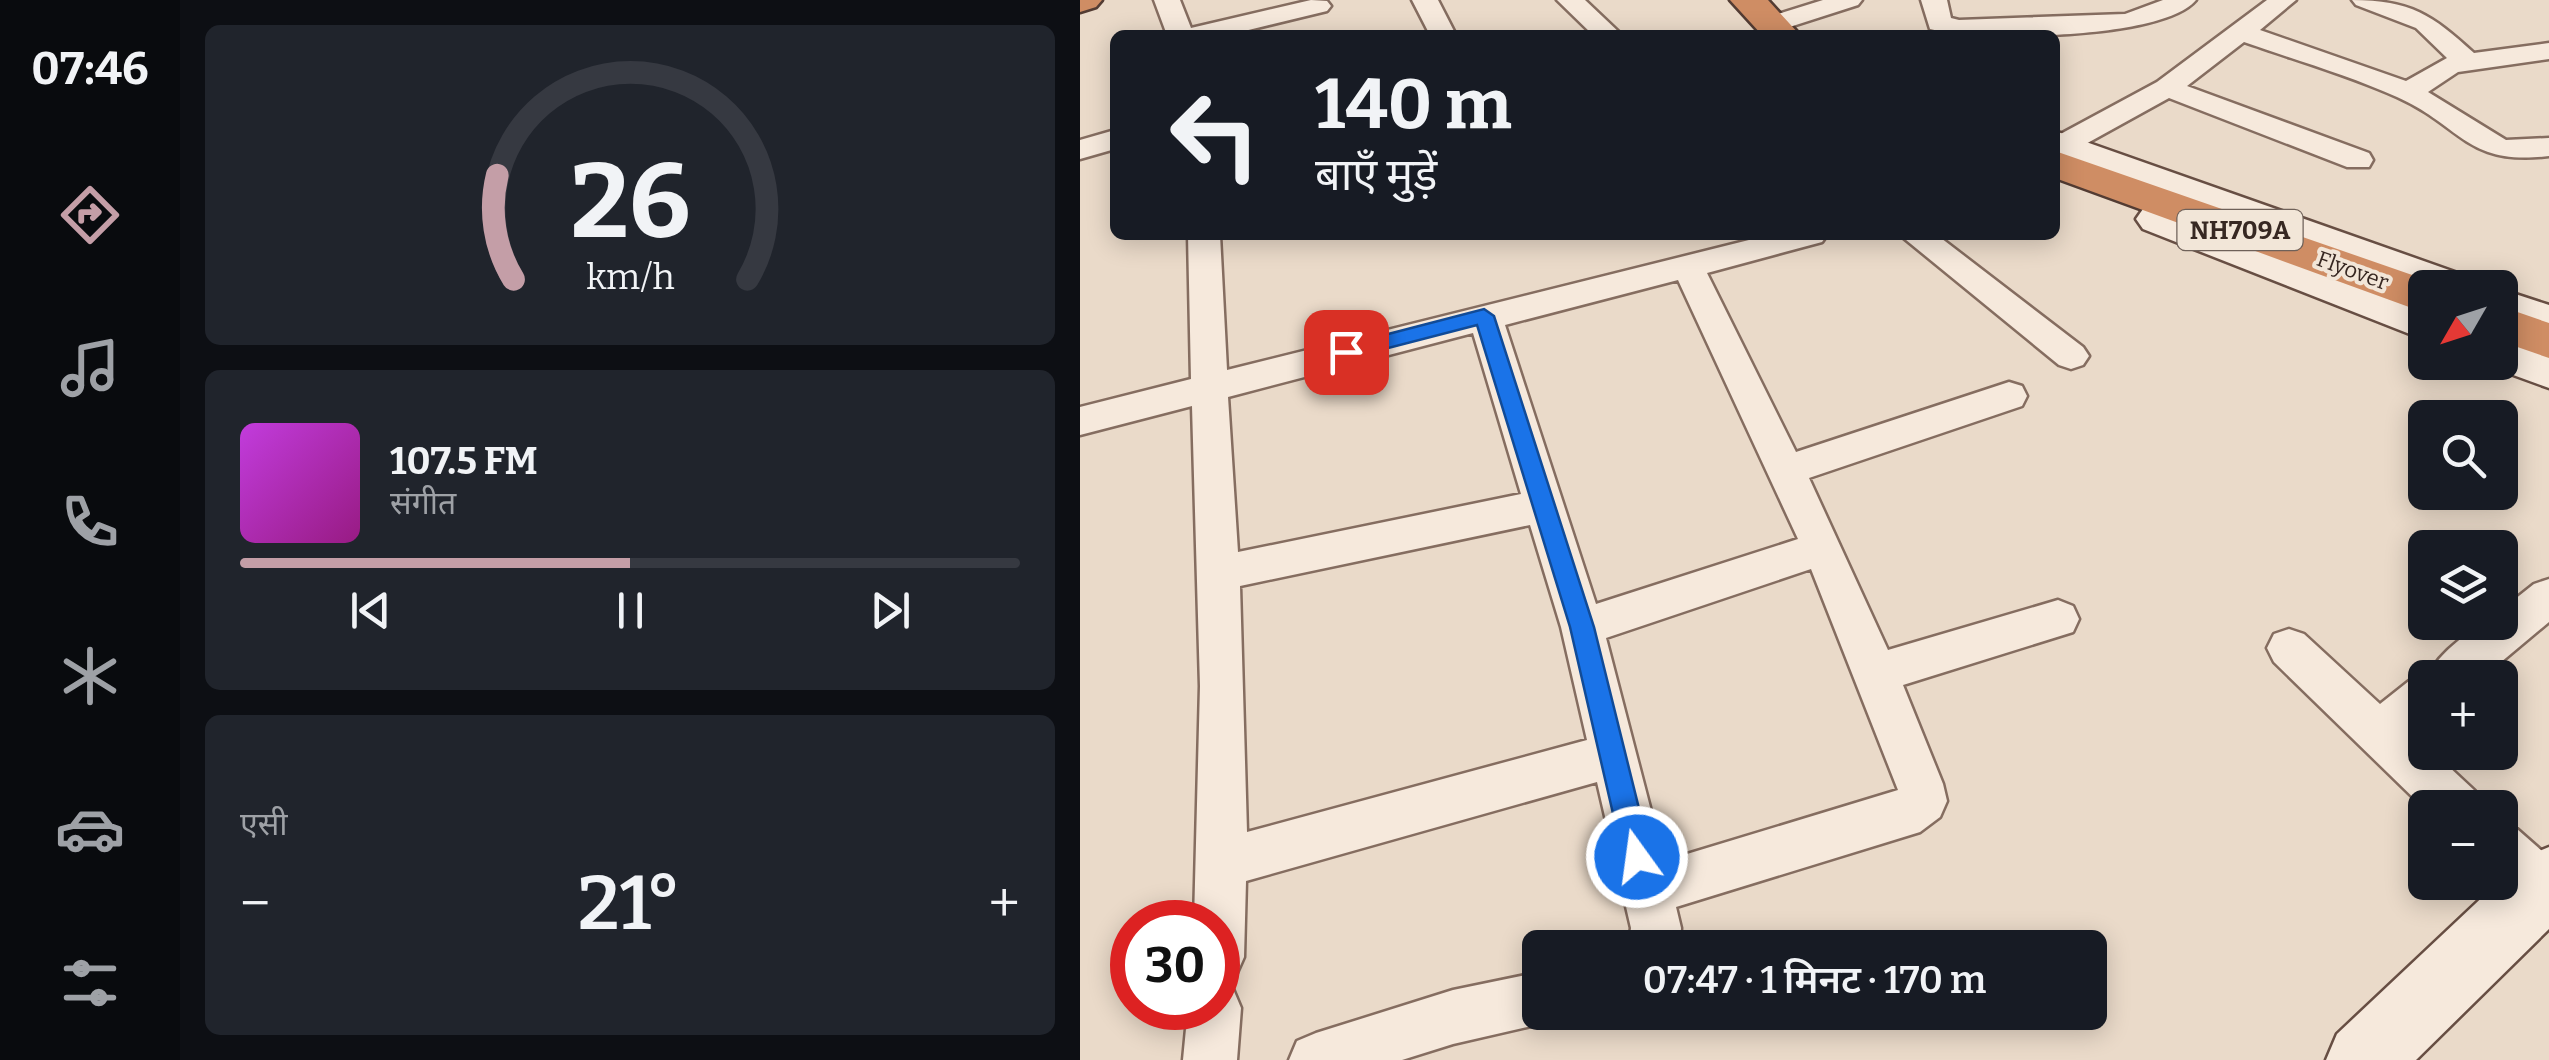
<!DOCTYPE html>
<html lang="hi">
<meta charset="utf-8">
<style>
body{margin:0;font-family:Bitter,"Noto Sans Devanagari",serif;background:#20242c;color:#f1f3f6;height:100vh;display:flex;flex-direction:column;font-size:38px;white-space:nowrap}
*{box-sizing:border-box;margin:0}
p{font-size:32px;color:#9ea1a6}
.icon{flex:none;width:55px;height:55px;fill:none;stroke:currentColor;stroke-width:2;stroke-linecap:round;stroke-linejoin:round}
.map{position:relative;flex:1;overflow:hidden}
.sheet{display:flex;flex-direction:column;gap:25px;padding:25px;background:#0d0f14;width:900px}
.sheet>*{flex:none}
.hud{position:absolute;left:30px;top:30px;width:950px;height:210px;border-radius:15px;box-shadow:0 5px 25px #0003;background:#171b24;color:#f1f3f6;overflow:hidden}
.needle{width:65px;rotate:231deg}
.buttons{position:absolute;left:1328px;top:270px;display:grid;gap:20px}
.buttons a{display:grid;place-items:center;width:110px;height:110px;border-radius:15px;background:#171b24;box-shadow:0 5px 25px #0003;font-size:50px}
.speed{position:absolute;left:30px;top:900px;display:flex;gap:20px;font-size:50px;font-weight:700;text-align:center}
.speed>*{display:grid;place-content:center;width:130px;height:130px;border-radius:50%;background:#171b24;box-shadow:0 5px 25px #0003;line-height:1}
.speed .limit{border:15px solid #d22;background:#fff;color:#111}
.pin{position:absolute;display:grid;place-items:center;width:85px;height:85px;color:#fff;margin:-42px;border-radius:20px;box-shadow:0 5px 15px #0006}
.me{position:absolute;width:110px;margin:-55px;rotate:346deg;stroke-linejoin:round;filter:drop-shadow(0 0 8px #0008)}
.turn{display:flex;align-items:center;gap:35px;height:210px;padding:0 40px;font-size:45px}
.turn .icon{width:130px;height:130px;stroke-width:2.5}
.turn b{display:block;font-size:70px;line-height:85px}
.big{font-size:75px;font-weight:600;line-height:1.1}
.sheet .tile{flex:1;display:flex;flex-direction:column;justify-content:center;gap:15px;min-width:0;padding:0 35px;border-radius:15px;background:#20242c}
.sheet .dial{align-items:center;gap:0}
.dial svg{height:260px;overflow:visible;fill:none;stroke:#363941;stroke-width:7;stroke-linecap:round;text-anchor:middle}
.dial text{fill:#f1f3f6;stroke:none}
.song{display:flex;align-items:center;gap:30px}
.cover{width:120px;height:120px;border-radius:15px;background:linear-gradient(135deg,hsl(290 70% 55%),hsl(310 70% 35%))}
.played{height:10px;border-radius:5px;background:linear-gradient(90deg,#c49ea7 50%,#363941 50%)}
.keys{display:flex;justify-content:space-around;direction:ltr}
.heat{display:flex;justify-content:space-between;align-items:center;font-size:55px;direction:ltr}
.trip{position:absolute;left:442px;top:930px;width:585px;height:100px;border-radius:15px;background:#171b24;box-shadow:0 5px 25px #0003;font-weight:600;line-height:100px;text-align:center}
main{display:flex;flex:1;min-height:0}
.menu{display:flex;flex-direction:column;width:180px;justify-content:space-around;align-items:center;background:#090b0e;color:#9ea1a6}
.menu .icon{width:70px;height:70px}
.menu .selected{color:#c49ea7}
.menu b{font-size:45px;color:#f1f3f6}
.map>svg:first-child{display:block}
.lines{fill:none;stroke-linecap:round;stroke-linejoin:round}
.street-casing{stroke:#856d60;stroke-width:5}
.secondary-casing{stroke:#674e43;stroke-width:5}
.highway-casing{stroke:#533c33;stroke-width:5}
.street{fill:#f6e9dc;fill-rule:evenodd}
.secondary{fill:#f6e9dc;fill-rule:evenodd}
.highway{fill:#cf8d64;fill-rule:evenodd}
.route{fill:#1a73e8;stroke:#114b97;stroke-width:2.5}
.labels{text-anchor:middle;stroke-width:8;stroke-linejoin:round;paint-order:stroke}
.far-street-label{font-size:22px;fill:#372822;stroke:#f2e6d8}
.shield{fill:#f2e6d8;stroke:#6f6159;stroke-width:2.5}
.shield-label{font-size:25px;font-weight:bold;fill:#372822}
</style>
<main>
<nav class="menu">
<b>07:46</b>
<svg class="icon selected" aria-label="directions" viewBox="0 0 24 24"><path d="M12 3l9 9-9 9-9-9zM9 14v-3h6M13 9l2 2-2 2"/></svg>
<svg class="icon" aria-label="music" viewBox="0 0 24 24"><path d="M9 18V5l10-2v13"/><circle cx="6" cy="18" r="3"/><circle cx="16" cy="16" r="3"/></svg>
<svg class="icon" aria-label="phone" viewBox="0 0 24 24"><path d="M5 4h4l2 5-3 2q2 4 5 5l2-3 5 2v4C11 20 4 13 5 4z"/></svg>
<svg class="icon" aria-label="climate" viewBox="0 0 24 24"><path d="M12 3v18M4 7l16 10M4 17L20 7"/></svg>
<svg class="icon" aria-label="car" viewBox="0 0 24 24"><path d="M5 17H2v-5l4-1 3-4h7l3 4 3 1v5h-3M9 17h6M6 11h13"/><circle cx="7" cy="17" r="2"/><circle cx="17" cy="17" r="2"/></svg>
<svg class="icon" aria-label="filters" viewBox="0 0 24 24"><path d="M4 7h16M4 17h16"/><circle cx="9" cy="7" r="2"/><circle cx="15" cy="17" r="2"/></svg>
</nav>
<section class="sheet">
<div class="tile dial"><svg viewBox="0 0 100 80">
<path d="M14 69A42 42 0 1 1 86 69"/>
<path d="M14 69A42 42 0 0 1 9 37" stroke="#c49ea7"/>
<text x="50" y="56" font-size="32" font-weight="700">26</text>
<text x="50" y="72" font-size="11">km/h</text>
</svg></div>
<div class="tile">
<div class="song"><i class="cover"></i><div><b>107.5 FM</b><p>संगीत</p></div></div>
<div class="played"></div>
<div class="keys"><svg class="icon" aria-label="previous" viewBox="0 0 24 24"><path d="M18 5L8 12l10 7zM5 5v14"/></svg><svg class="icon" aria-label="pause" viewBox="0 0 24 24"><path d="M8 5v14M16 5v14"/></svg><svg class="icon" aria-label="next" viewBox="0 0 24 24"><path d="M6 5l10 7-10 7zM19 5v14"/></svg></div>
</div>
<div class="tile"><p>एसी</p>
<div class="heat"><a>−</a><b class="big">21°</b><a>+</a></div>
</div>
</section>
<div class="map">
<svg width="1469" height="1060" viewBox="0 0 1469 1060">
<rect width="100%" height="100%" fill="#eadac9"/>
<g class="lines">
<g class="street-casing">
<path id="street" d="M74,0H100L111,28L231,0L247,1L251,6L247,11L148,35H87Z
M332,0H358L376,35H350Z
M477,0H505L542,35H513Z
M743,0H782L778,5L691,33L678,25L682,19Z
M841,0H867L871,18L879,20L1045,14L1083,0H1116C1083,40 899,41 850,29Z
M1187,0H1216L1180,30L1326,81L1367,58L1336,28L1276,5L1272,0C1331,0 1352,15 1394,53L1469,43V59L1378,72L1348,92L1426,140L1469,138V156C1386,166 1382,126 1317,97C1268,75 1215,60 1164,42L1107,86L1289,153L1293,160L1289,167H1267L1089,98L993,151L975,152V137L1077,82Z
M35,130V149L0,159V140Z
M108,235H140L147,370L689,235H747L742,242L627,273L716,452L929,382L942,386L947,396L942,406L729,478L808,650L978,600L993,606L999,619L993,632L823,685L863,784L867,801L860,817L840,832L596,907L601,928L600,948H548L551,928L517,782L166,881L164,957L156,975L138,983V922H114L120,686L112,406L0,435V407L111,379ZM598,280L718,539L516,604L425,325ZM393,333L441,494L158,552L148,397ZM450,525L481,627L507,740L167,832L160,586ZM731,569L818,790L584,861L526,638Z
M820,235H857L1003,347L1009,356L1003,365L991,369L979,365Z
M1469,579V622L1402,678H1345V724L1332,734L1345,746V752H1353L1395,791L1402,808L1345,809L1194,662L1187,648L1194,634L1209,629L1224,634L1300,704L1329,681L1348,676C1358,654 1395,622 1420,622V611L1454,584Z
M1420,822L1437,829L1469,857V909L1464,911L1446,904L1420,879Z
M460,972V1012H480L460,1024L373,1044L322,1060H209L217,1041L236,1033L373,990Z
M138,983L153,989L161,1008L157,1060H103L108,1008H138Z"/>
</g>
<g class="secondary-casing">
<path id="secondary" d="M975,131L1389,277L1396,288H1345V295L975,157Z
M1078,205L1345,305V340L1063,229L1056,219L1063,209Z
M1420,289L1469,305V340L1420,323Z
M1420,334L1469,351V388L1403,364L1420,362Z
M1469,847V929L1336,1060H1246L1257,1034L1445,857Z"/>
</g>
<g class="highway-casing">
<path id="highway" d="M0,0H22L16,7L0,12Z
M650,0H688L720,35H682Z
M975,151L1361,285L1363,288H1345V312L1329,307L975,178Z
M1420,306L1469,323V358L1420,341Z"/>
</g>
<use href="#street" class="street"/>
<use href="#secondary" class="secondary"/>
<use href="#highway" class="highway"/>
</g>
<path class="route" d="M404,309L414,316L514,627L571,857L567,867L557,871L547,867L543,857L490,627L397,325L266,359L256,352L266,345Z"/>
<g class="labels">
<g class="far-street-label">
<text transform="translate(1273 270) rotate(20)" y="8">Flyover</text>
</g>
<rect class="shield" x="1097.5" y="210" width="125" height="40" rx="8"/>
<g class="shield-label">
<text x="1160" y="239">NH709A</text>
</g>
</g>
</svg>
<div class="buttons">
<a><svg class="needle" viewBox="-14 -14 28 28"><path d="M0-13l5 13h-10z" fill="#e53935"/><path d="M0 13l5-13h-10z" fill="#9ea1a6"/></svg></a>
<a><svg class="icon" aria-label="search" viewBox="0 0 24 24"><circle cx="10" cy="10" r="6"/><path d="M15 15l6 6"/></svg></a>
<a><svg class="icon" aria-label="layers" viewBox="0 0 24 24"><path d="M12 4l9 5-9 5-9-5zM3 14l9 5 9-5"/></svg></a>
<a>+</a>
<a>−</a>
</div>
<div class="speed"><div class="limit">30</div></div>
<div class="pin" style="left:266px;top:352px;background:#d93025"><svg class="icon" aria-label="arrive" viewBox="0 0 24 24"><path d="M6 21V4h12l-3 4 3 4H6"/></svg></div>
<svg class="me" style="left:557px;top:857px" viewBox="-20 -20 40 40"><circle r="17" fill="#1a73e8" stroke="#fff" stroke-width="3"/><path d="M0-11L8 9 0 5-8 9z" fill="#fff"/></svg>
<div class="trip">07:47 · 1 मिनट · 170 m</div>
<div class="hud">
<div class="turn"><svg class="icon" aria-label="left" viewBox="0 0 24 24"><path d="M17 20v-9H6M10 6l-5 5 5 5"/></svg><div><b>140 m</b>बाएँ मुड़ें</div></div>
</div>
</div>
</main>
